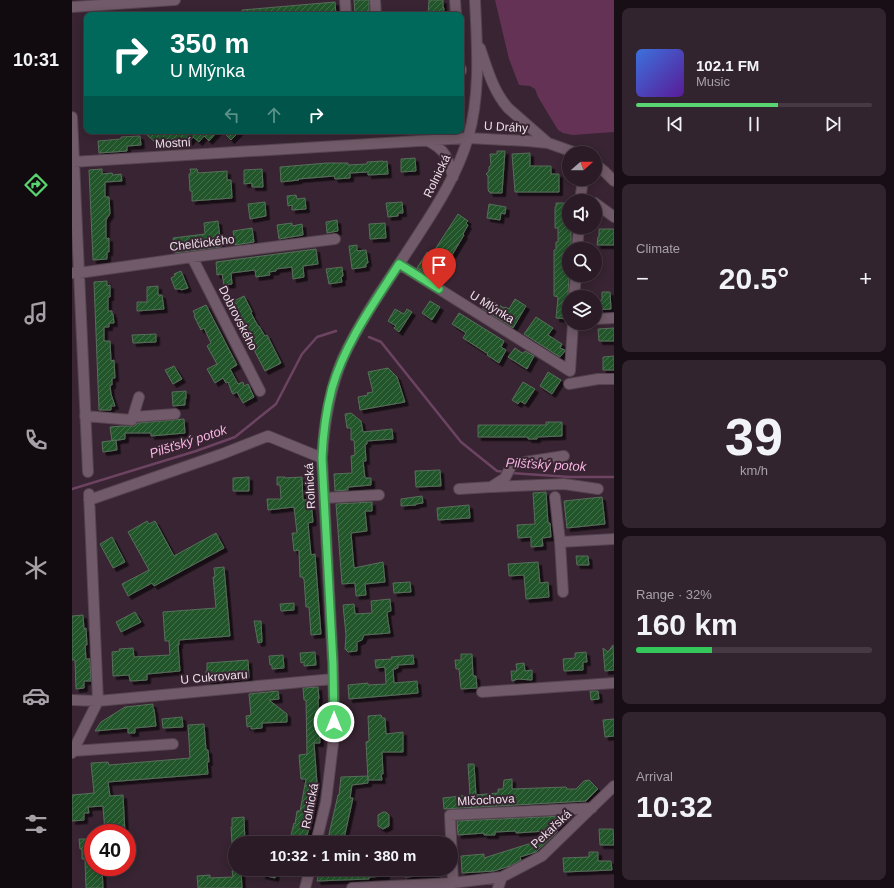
<!DOCTYPE html>
<meta charset="utf-8">
<style>
body{margin:0;font-family:Helvetica,sans-serif;background:#32242e;color:#f1f3f6;height:100vh;display:flex;flex-direction:column;font-size:15px;white-space:nowrap}
*{box-sizing:border-box;margin:0}
p{font-size:13px;color:#a5a1a7}
.icon{flex:none;width:22px;height:22px;fill:none;stroke:currentColor;stroke-width:2;stroke-linecap:round;stroke-linejoin:round}
.map{position:relative;flex:1;overflow:hidden}
.side{display:flex;flex-direction:column;gap:8px;padding:8px;background:#170f15;width:280px}
.side>*{flex:none}
.banner{position:absolute;left:12px;top:12px;width:380px;height:122px;border-radius:8px;box-shadow:0 2px 10px #0003,0 0 0 1px #463943;background:#00695c;color:#fff;overflow:hidden}
.needle{width:26px;rotate:70deg}
.tools{position:absolute;left:490px;top:146px;display:grid;gap:8px}
.tools a{display:grid;place-items:center;width:40px;height:40px;border-radius:50%;background:#2a1b26;box-shadow:0 2px 10px #0003,0 0 0 1px #463943;font-size:20px}
.speed{position:absolute;left:12px;top:824px;display:flex;gap:8px;font-size:20px;font-weight:700;text-align:center}
.speed>*{display:grid;place-content:center;width:52px;height:52px;border-radius:50%;background:#2a1b26;box-shadow:0 2px 10px #0003,0 0 0 1px #463943;line-height:1}
.speed .limit{border:6px solid #d22;background:#fff;color:#111}
.pin{position:absolute;display:grid;place-items:center;width:34px;height:34px;color:#fff;margin:-41px -17px;border-radius:50% 50% 50% 0;rotate:-45deg;box-shadow:0 0 4px #0007}
.pin .icon{rotate:45deg}
.me{position:absolute;width:44px;margin:-22px;rotate:0deg;stroke-linejoin:round;filter:drop-shadow(0 0 3px #0008)}
.turn{display:flex;align-items:center;gap:14px;height:84px;padding:0 20px;font-size:18px}
.turn .icon{width:52px;height:52px;stroke-width:2.5}
.turn b{display:block;font-size:28px;line-height:34px}
.lanes{display:flex;align-items:center;height:38px;padding:0 20px;background:#0003;justify-content:center;gap:20px;direction:ltr}
.lanes .off{opacity:.35}
.big{font-size:30px;font-weight:800;line-height:1.1}
.side .widget{flex:1;display:flex;flex-direction:column;justify-content:center;gap:6px;min-width:0;padding:0 14px;border-radius:8px;background:#32242e}
.side .dial{align-items:center;gap:0}
.dial b{font-size:52px;line-height:1}
.song{display:flex;align-items:center;gap:12px}
.cover{width:48px;height:48px;border-radius:6px;background:linear-gradient(135deg,hsl(220 70% 55%),hsl(270 70% 35%))}
.played{height:4px;border-radius:2px;background:linear-gradient(90deg,#58d570 60%,#463943 60%)}
.keys{display:flex;justify-content:space-around;direction:ltr}
.heat{display:flex;justify-content:space-between;align-items:center;font-size:22px;direction:ltr}
.charge{height:6px;border-radius:3px;background:linear-gradient(90deg,#34c759 32%,#463943 0)}
.trip{position:absolute;left:156px;top:836px;width:230px;height:40px;border-radius:20px;background:#2a1b26;box-shadow:0 2px 10px #0003,0 0 0 1px #463943;font-weight:800;line-height:40px;text-align:center}
main{display:flex;flex:1;min-height:0}
.tab-bar{display:flex;flex-direction:column;width:72px;justify-content:space-around;align-items:center;background:#110b0f;color:#a5a1a7}
.tab-bar .icon{width:28px;height:28px}
.tab-bar .active{color:#58d570}
.tab-bar b{font-size:18px;color:#f1f3f6}
.map>svg:first-child{display:block}
.grass{fill:#643255}
.lines{fill:none;stroke-linecap:round;stroke-linejoin:round}
.stream{stroke:#6c4462;stroke-width:2.5}
.building{fill:url(#building-hatch);stroke:#586d5a;filter:url(#shadow)}
.minor-casing{stroke:#554450;stroke-width:12}
.minor{stroke:#715a69;stroke-width:10}
.route-casing{stroke:#398a49;stroke-width:10}
.route{stroke:#58d570;stroke-width:7}
.labels{text-anchor:middle;stroke-width:4;stroke-linejoin:round;paint-order:stroke}
.street-label{font-size:12px;fill:#eddfe8;stroke:#382432}
.water-label{font-size:13px;font-style:italic;fill:#f9b5e3;stroke:#382432}
</style>
<main>
<nav class="tab-bar">
<b>10:31</b>
<svg class="icon active" aria-label="directions" viewBox="0 0 24 24"><path d="M12 3l9 9-9 9-9-9zM9 14v-3h6M13 9l2 2-2 2"/></svg>
<svg class="icon" aria-label="music" viewBox="0 0 24 24"><path d="M9 18V5l10-2v13"/><circle cx="6" cy="18" r="3"/><circle cx="16" cy="16" r="3"/></svg>
<svg class="icon" aria-label="phone" viewBox="0 0 24 24"><path d="M5 4h4l2 5-3 2q2 4 5 5l2-3 5 2v4C11 20 4 13 5 4z"/></svg>
<svg class="icon" aria-label="climate" viewBox="0 0 24 24"><path d="M12 3v18M4 7l16 10M4 17L20 7"/></svg>
<svg class="icon" aria-label="car" viewBox="0 0 24 24"><path d="M5 17H2v-5l4-1 3-4h7l3 4 3 1v5h-3M9 17h6M6 11h13"/><circle cx="7" cy="17" r="2"/><circle cx="17" cy="17" r="2"/></svg>
<svg class="icon" aria-label="filters" viewBox="0 0 24 24"><path d="M4 7h16M4 17h16"/><circle cx="9" cy="7" r="2"/><circle cx="15" cy="17" r="2"/></svg>
</nav>
<div class="map">
<svg width="542" height="888" viewBox="0 0 542 888">
<defs>
<pattern id="building-hatch" width="6" height="6" patternUnits="userSpaceOnUse"><rect width="6" height="6" fill="#22572c"/><path d="M-1 1l2-2M0 6l6-6M5 7l2-2" fill="none" stroke="#426f4b"/></pattern>
<filter id="shadow"><feDropShadow dx="3.5" dy="3.5" stdDeviation="0" flood-color="#0009"/></filter>
</defs>
<rect width="100%" height="100%" fill="#382432"/>
<path class="grass" d="M423,0H542V132L501,135L491,133L486,130L466,97L463,89L458,86L447,85L437,59Z"/>
<g class="lines">
<path class="stream" d="M297,337L309,342L389,442L425,471L434,472
M439,473L498,477H542
M0,489L124,451L163,437L204,404L230,354L245,337L264,331"/>
</g>
<path class="building" d="M282,0H297V15H283Z
M357,0H371V7L372,8L371,15H356Z
M263,2L264,15H170V10Z
M78,131H146L137,141L132,136L127,142L121,137L117,142L111,138L106,143L101,138L96,144L90,139L85,144L75,135Z
M150,131H168L159,140Z
M68,136L69,145L55,146V151L27,153L26,141L49,139V137Z
M425,151H433L430,193H418L419,192H417L416,189V176L414,174L417,171V167L419,165L418,154H425Z
M458,153V166H479V174H487V192H443L440,154Z
M343,158L344,171L329,172V159Z
M311,161V162L315,161L316,174L296,175V172L278,173V178L263,179L262,176L226,179L227,180L209,182L208,167L255,163H276V165L295,164V162Z
M30,169V174L40,173L41,175L49,174L50,181L33,182V197H37L38,214L37,215V216L35,217V219H34V239L37,238V252H35V259L21,260L17,170Z
M118,169H125L126,173L155,171V180H159L160,198L120,201V191H118L117,174L119,173Z
M190,169L191,187H180V183L172,184V170Z
M224,195L225,199L233,198L234,209L220,210V205L216,206L215,196Z
M193,202L194,216L178,219L176,204Z
M330,202L331,213H326V216L316,217L314,203Z
M484,203H497V227H499V245H497V275L496,296L497,301L496,319L484,318L486,297L482,296V250H484V242H486V228H483V207H484Z
M417,204L434,207L433,214L429,213L428,220L415,218Z
M386,214L396,221L394,223L396,225L391,234L392,235L380,255L379,254L378,256L374,254L369,261L368,260L358,276L345,268L355,252L360,254Z
M265,220L266,231L255,233L254,222Z
M146,221L149,247L103,253L101,238L133,234L132,223Z
M220,223V226L230,224L231,235L207,239L205,225Z
M313,223L314,238L298,239L297,224Z
M180,228L182,242L163,245L161,231Z
M527,229H542V245H525L526,237H527Z
M285,245V251L294,250L296,263H294V267L280,269L277,246Z
M244,249L246,264L231,266L232,277L221,279L220,267L204,269V271L197,272L198,275L184,277L183,270L159,273L160,284L152,285L150,274L145,275L144,262Z
M270,267L271,276L269,277L270,282L257,284L254,269Z
M109,271L116,288L109,290L108,289H103L99,278L103,276L102,274Z
M35,281V286L38,285V297H36V311H40V314H41L42,323H37V327H32V341H38L39,361L42,360L43,378H40V385H38L39,394L43,406H39V410H27L22,282Z
M86,286V295H90L92,309L65,311V302H75V287Z
M530,292H538L539,309L523,310V301L530,300Z
M172,296L180,312L179,313L186,326H187L193,336L195,335L209,363L193,371L161,309L165,308L162,301Z
M416,298L432,308L433,307L437,309L443,299L454,306L441,328L410,308Z
M358,301L368,307L360,320L350,313Z
M134,305L165,365L158,369L166,384L171,382L172,386L176,384L182,397L171,403L165,392L161,394L160,393L156,382L154,383L151,378L143,383L135,369L145,364L135,346L139,343L132,328L129,330L122,316L123,315L121,311Z
M323,309L332,314L335,309L340,312L327,332L322,328L324,326L316,321Z
M387,313L432,341L429,347L434,350L427,363L415,355L416,354L391,338L394,333L380,324Z
M464,317L481,328L476,335L490,344L488,348L493,350V351L488,357L452,334Z
M542,328V341H527L526,329Z
M84,334V342L61,343L60,335Z
M443,348L450,353H452L453,351L462,356L455,369L436,357Z
M542,356V370H531V357Z
M102,366L110,379L101,384L93,370Z
M316,368L325,377L333,402L288,410L286,397L296,395L295,393L301,392L296,372Z
M476,372L489,380L480,394L468,386Z
M451,382L463,389L453,404L448,401L446,404L440,400Z
M114,391V399H113V405L101,406L100,392Z
M279,413L289,421L291,432L320,429L321,439L295,441V444H293L294,461H291L293,478H299V485L277,487H276V490L263,491L262,474L280,473L279,456L283,455L282,440H279V428H275L273,414Z
M112,419L113,433L79,436V433H53V439L40,441L38,427L50,426H63L66,423Z
M474,422H490V436L465,437V439H456V437H406V425H474Z
M44,440L45,450L31,452L30,442Z
M368,470L369,486L344,487L343,471Z
M177,477V491H161V478Z
M205,477H213V478L230,477L231,500H239L241,522L236,523L239,555L243,554L249,634L239,635L237,607H234L232,579H231V577H228L227,550L222,551L220,533H225L222,507L196,510L195,499H209L208,485H205Z
M474,492L476,523H478L479,537L470,538L471,546L459,547V537L446,538L445,525L463,524L461,493Z
M350,496L351,503L344,504V505L329,506V499Z
M530,497L533,524L495,528L492,501Z
M300,502V511H293L295,531L279,533L282,568L311,562L313,582L293,584L294,595L284,596L283,583L270,584L264,504Z
M397,505L398,518L366,520L365,508Z
M75,521L77,524L83,521L102,556L144,533L152,548L82,586L80,583L56,596L50,584L77,570L56,532Z
M40,537L53,562L41,568L28,544Z
M504,556H516L517,565H505Z
M466,562L468,583L476,582L477,597L454,599L452,575L437,576L436,564Z
M152,567L158,636L107,640V645H106L108,671L75,674V680L59,681H58L57,675L41,676L40,652L48,651L47,649L61,648L62,657L98,655L97,641H93L91,612L144,608L141,577H143L142,568Z
M338,582L339,592L322,593L321,583Z
M318,599L319,611L315,612L316,621L318,633L292,635L290,640L285,642V651L276,652L273,649L274,635L271,605L282,604L283,614L300,613L299,601Z
M222,603V610L209,611L208,604Z
M63,612L69,622L49,632L44,622Z
M11,615L12,629L14,628L15,645H13L14,659H18L19,681H12V688L4,689L3,660H0V616Z
M182,621H189L190,642L186,643Z
M541,645L542,670L533,671L531,648L536,652Z
M243,652L244,665L232,666V662L229,663L228,653Z
M514,652L515,662H511V670L492,671L491,659L503,658V653Z
M389,654H400L401,676H404L405,688L389,689L387,669H384L383,660H389Z
M211,655L212,668L200,669V665H198L197,656Z
M341,655L342,664L326,665V668H324V669H321L322,683L345,681L346,693L277,699L276,685L296,683V685L314,684L313,667L304,668L303,660L320,659L319,657Z
M176,660L177,678L136,681V679H134V671H135V663Z
M452,663L453,671L460,670V680L446,679L440,681L439,671H445L444,664Z
M246,687L247,699H246L248,743H242L245,783L238,824L233,843H217L222,823L223,824L225,811H228L229,806L234,779H229L227,755L235,754L234,700H232L231,688Z
M206,691L207,699L197,700L215,714V722L190,723V728L179,729V726L175,727L174,716L179,715L177,694Z
M518,691H526L527,699L519,700Z
M81,704V709H82L84,726L63,728V733H56V728L23,731L29,722L53,707Z
M309,715L310,718H313L314,734L331,732V752H310L311,774H309L310,780H296L294,742L297,741L296,716Z
M110,717L111,727L91,728L90,719Z
M542,719V736L533,737L531,720Z
M132,724L134,750H136L137,762H135L136,774L36,782L38,796L51,795L53,833H33L31,806L16,807L17,813H12V820L0,821V795L22,793L19,763L36,762L37,765L118,758L116,725Z
M396,764H402L404,795L426,793V789H431L432,780L440,779V789L494,787L495,789H504L512,781L517,780L526,789L514,801L372,809L371,798L398,795Z
M296,776V783L280,785L278,798H281L271,843H255L266,795H267L269,777Z
M311,812H314L317,815V826L311,829L306,826V815Z
M491,816L492,824L487,828L472,830L474,831L444,833V831L423,832V835H412V833L386,835L385,821Z
M172,817L173,843H160L159,827H160V818Z
M527,829H541L542,845H528Z
M486,831L464,852L448,857L449,860L438,866L422,871L390,873L389,856L412,854V858L469,840L468,837Z
M7,839H18L19,859H10V849H8Z
M517,852H526V861H539L540,870L492,872L491,858L517,857Z
M21,859V867H30L31,888H14L13,860Z
M192,869H205L203,878L190,875Z
M248,869H314V876L297,877V879L245,881Z
M332,869H364V875L333,877Z
M169,870L170,888H126L125,876L138,875V878L161,877L160,871Z"/>
<g class="lines">
<g class="minor-casing">
<path id="minor" d="M273,0L274,15
M303,0L304,15
M383,0L384,15
M0,7L103,0
M408,48C415,68 421,91 436,108L476,143
M389,69V71
M0,117L16,472
M356,141C374,150 376,158 381,177
M0,162L396,138L455,141L476,143L504,153
M523,164L533,172L542,181
M508,201L511,179
M523,203L542,217
M505,249L507,227
M120,257L188,391
M327,264L498,371L501,323
M0,273H7L120,257L263,239
M502,297L504,275
M523,319L542,318
M497,384L526,379H542
M13,416L60,420L67,397
M61,417L103,414
M421,487L492,484L526,489
M387,489L419,487L433,478L440,464L492,456
M483,497L488,542
M252,498L307,495
M17,500L150,454L196,436L250,458
M491,592L488,542L542,539
M410,692L542,683
M0,700L26,701L261,679
M1,751L101,744
M0,753L26,701L17,494
M244,843L254,802L261,744L262,712L261,664L250,458C252,424 257,390 271,358C292,313 322,273 348,232C367,203 386,172 396,138C409,93 405,46 403,0
M381,883L378,815L520,808
M233,888L238,869
M280,888L381,883L430,877L470,856L542,786
M426,888L430,877"/>
</g>
<use href="#minor" class="minor"/>
</g>
<g class="lines">
<g class="route-casing">
<path id="route" d="M262,722L261,664L250,458C251,434 254,411 260,388C273,343 302,303 327,264L367,289"/>
</g>
<use href="#route" class="route"/>
</g>
<g class="labels">
<g class="street-label">
<text transform="translate(434 127) rotate(3)" y="4">U Dráhy</text>
<text transform="translate(101 143) rotate(-3)" y="4">Mostní</text>
<text transform="translate(365 176) rotate(-64)" y="4">Rolnická</text>
<text transform="translate(130 243) rotate(-7)" y="4">Chelčického</text>
<text transform="translate(420 307) rotate(32)" y="4">U Mlýnka</text>
<text transform="translate(166 318) rotate(63)" y="4">Dobrovského</text>
<text transform="translate(238 486) rotate(-93)" y="4">Rolnická</text>
<text transform="translate(142 677) rotate(-5)" y="4">U Cukrovaru</text>
<text transform="translate(414 800) rotate(-3)" y="4">Mlčochova</text>
<text transform="translate(238 806) rotate(-79)" y="4">Rolnická</text>
<text transform="translate(479 829) rotate(-43)" y="4">Pekařská</text>
</g>
<g class="water-label">
<text transform="translate(116 441) rotate(-18)" y="5">Pilšťský potok</text>
<text transform="translate(474 464) rotate(3)" y="5">Pilšťský potok</text>
</g>
</g>
</svg>
<div class="tools">
<a><svg class="needle" viewBox="-14 -14 28 28"><path d="M0-13l5 13h-10z" fill="#e53935"/><path d="M0 13l5-13h-10z" fill="#a5a1a7"/></svg></a>
<a><svg class="icon" aria-label="sound" viewBox="0 0 24 24"><path d="M4 9h4l5-4v14l-5-4H4zM17 9q2 3 0 6"/></svg></a>
<a><svg class="icon" aria-label="search" viewBox="0 0 24 24"><circle cx="10" cy="10" r="6"/><path d="M15 15l6 6"/></svg></a>
<a><svg class="icon" aria-label="layers" viewBox="0 0 24 24"><path d="M12 4l9 5-9 5-9-5zM3 14l9 5 9-5"/></svg></a>
</div>
<div class="speed"><div class="limit">40</div></div>
<div class="pin" style="left:367px;top:289px;background:#d93025"><svg class="icon" aria-label="arrive" viewBox="0 0 24 24"><path d="M6 21V4h12l-3 4 3 4H6"/></svg></div>
<svg class="me" style="left:262px;top:722px" viewBox="-20 -20 40 40"><circle r="17" fill="#58d570" stroke="#fff" stroke-width="3"/><path d="M0-11L8 9 0 5-8 9z" fill="#fff"/></svg>
<div class="trip">10:32 · 1 min · 380 m</div>
<div class="banner">
<div class="turn"><svg class="icon" aria-label="right" viewBox="0 0 24 24"><path d="M7 20v-9h11M14 6l5 5-5 5"/></svg><div><b>350 m</b>U Mlýnka</div></div>
<div class="lanes"><svg class="icon off" aria-label="left" viewBox="0 0 24 24"><path d="M17 20v-9H6M10 6l-5 5 5 5"/></svg><svg class="icon off" aria-label="ahead" viewBox="0 0 24 24"><path d="M12 20V5M6 11l6-6 6 6"/></svg><svg class="icon" aria-label="right" viewBox="0 0 24 24"><path d="M7 20v-9h11M14 6l5 5-5 5"/></svg></div>
</div>
</div>
<section class="side">
<div class="widget">
<div class="song"><i class="cover"></i><div><b>102.1 FM</b><p>Music</p></div></div>
<div class="played"></div>
<div class="keys"><svg class="icon" aria-label="previous" viewBox="0 0 24 24"><path d="M18 5L8 12l10 7zM5 5v14"/></svg><svg class="icon" aria-label="pause" viewBox="0 0 24 24"><path d="M8 5v14M16 5v14"/></svg><svg class="icon" aria-label="next" viewBox="0 0 24 24"><path d="M6 5l10 7-10 7zM19 5v14"/></svg></div>
</div>
<div class="widget"><p>Climate</p>
<div class="heat"><a>−</a><b class="big">20.5°</b><a>+</a></div>
</div>
<div class="widget dial"><b>39</b><p>km/h</p></div>
<div class="widget"><p>Range · 32%</p><b class="big">160 km</b><div class="charge"></div></div>
<div class="widget"><p>Arrival</p><b class="big">10:32</b></div>
</section>
</main>
